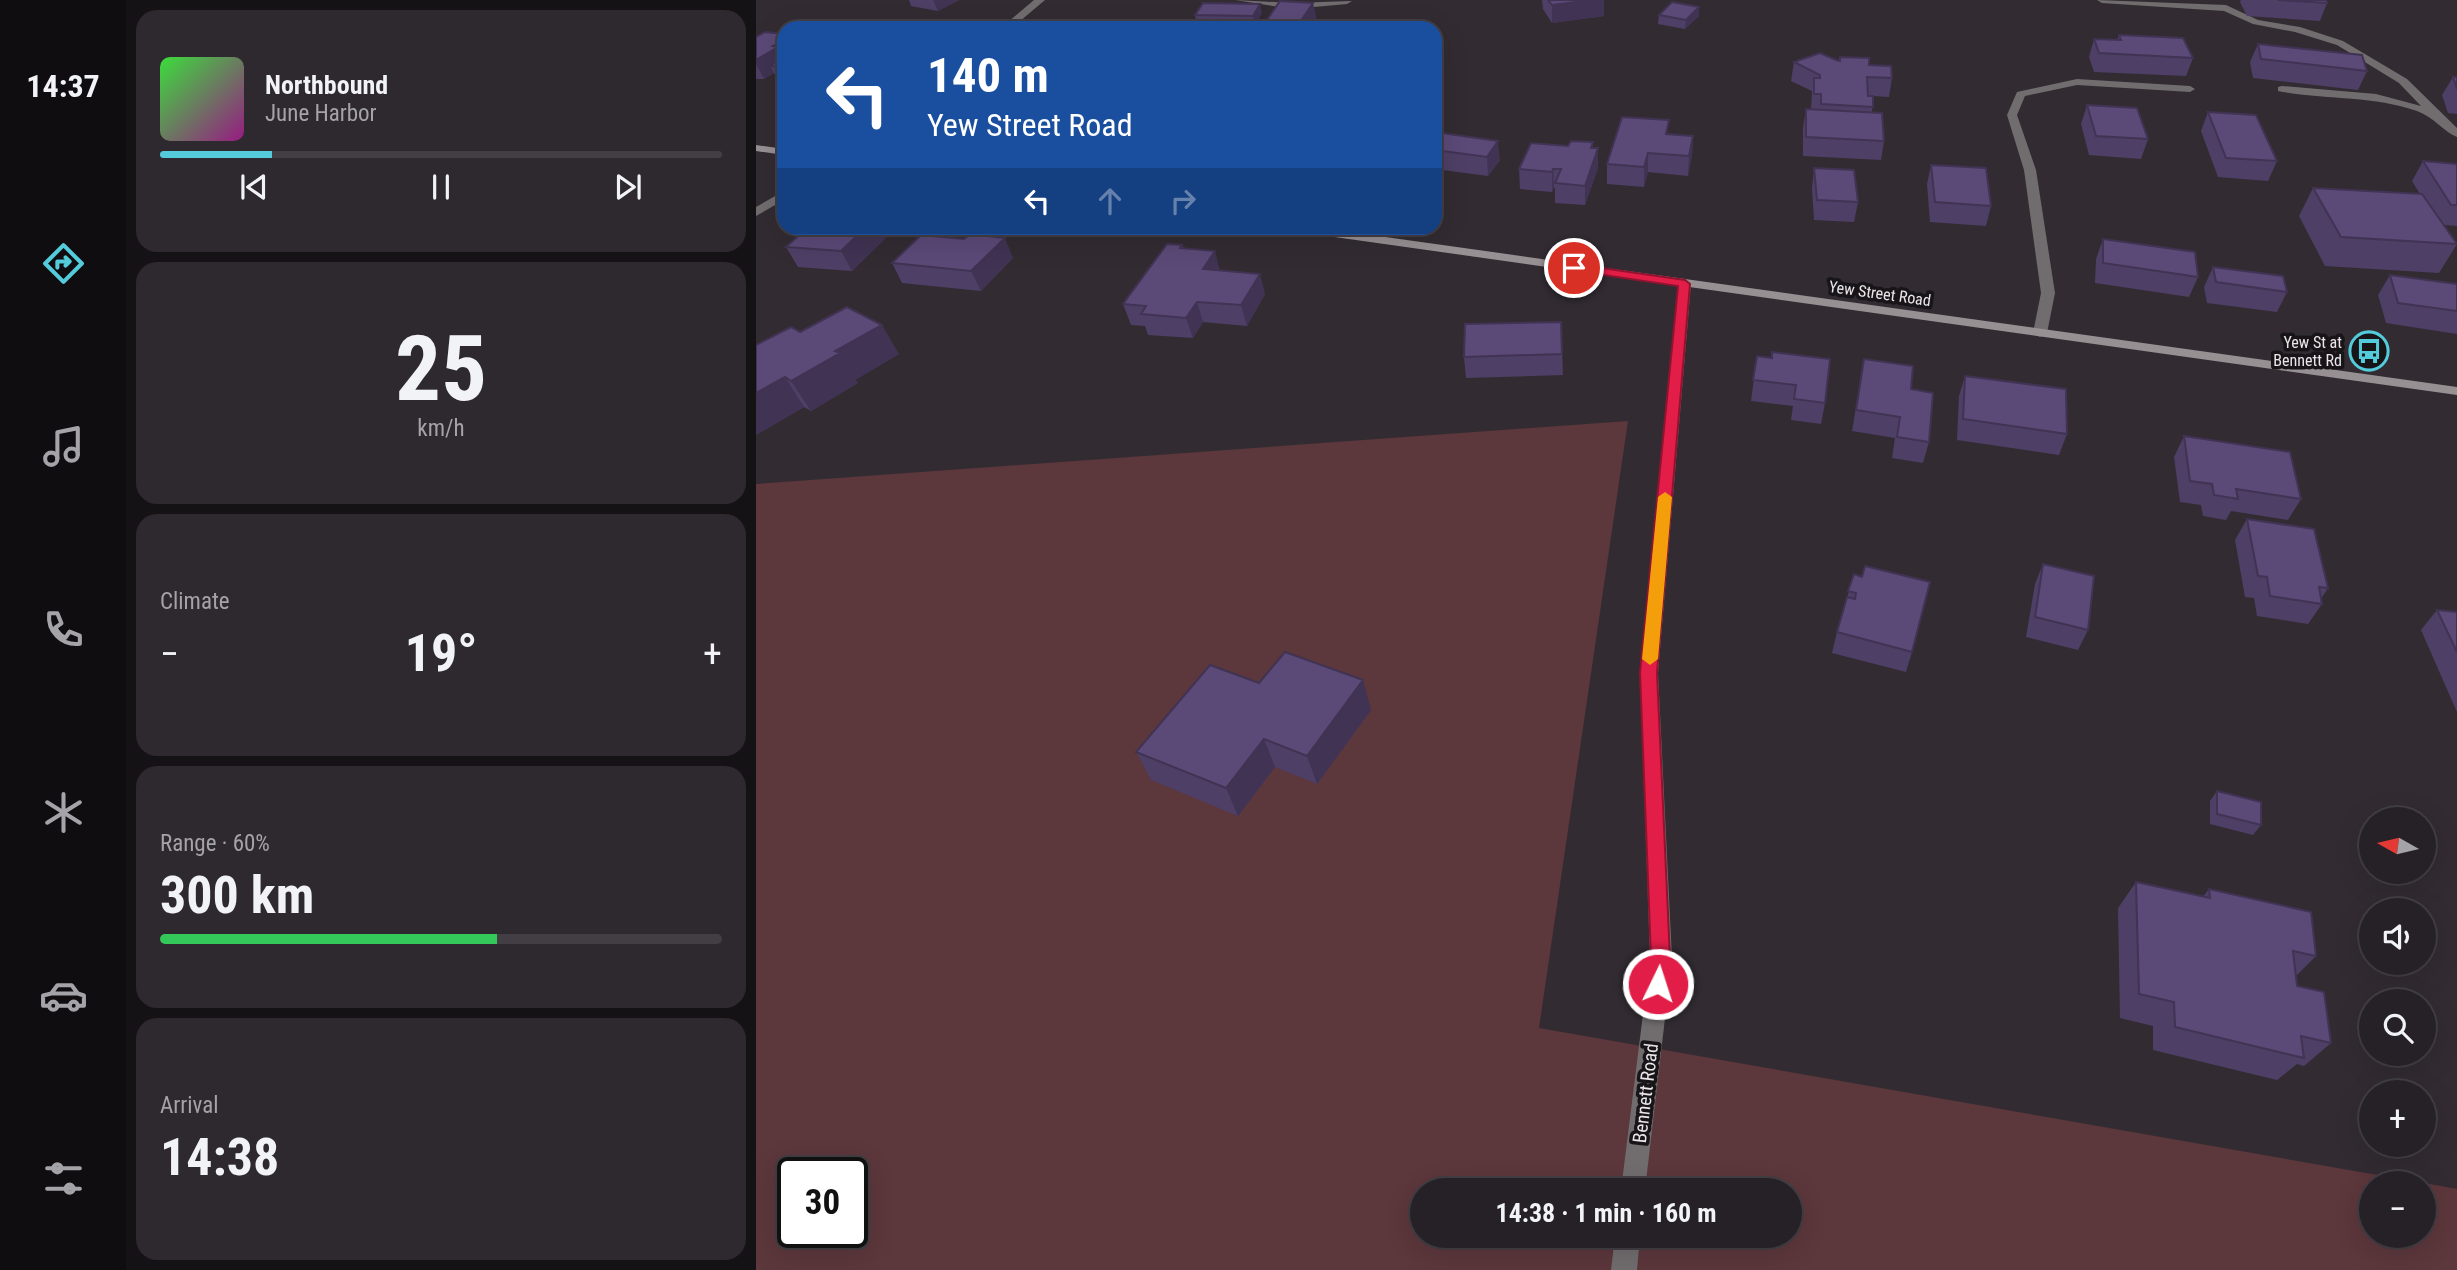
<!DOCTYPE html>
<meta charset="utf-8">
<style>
body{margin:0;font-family:"Roboto Condensed",sans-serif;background:#2e292e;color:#f1f3f6;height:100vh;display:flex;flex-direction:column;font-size:26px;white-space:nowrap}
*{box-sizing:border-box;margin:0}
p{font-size:23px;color:#a4a3a7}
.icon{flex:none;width:38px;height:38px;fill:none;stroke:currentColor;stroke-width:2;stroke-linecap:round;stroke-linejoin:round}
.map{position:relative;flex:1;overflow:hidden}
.panel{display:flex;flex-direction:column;gap:10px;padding:10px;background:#151215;width:630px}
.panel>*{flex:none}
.top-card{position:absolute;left:21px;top:21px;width:665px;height:214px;border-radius:21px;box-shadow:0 7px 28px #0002,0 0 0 2px #423e43;background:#1a4fa0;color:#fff;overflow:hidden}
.needle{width:46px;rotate:278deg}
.tools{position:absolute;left:1603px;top:807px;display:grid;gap:14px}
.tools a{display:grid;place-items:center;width:77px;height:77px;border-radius:50%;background:#262126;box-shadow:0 7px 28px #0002,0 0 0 2px #423e43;font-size:35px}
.speed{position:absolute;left:21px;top:1157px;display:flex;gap:14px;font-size:35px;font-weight:700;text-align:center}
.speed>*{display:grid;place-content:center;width:91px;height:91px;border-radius:50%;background:#262126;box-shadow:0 7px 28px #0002,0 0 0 2px #423e43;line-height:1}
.speed .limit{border:4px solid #111;border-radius:10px;background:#fff;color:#111}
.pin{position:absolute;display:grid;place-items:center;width:60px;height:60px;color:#fff;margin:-30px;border:4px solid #fff;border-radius:50%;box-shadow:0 2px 7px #0007}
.me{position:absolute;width:77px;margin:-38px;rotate:4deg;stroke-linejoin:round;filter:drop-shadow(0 0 5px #0008)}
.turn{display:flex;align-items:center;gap:24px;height:147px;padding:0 35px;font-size:32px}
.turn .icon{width:91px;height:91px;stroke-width:2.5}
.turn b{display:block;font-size:49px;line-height:60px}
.lanes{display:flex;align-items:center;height:66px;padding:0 35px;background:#0003;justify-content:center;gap:35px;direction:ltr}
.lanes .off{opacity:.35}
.big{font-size:52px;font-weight:700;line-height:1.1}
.panel .tile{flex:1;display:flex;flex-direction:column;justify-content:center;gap:10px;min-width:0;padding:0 24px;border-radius:21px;background:#2e292e}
.panel .dial{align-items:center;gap:0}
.dial b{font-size:91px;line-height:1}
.song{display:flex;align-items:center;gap:21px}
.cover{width:84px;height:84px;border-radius:10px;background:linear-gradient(135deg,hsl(120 70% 55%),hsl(310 70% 35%))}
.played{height:7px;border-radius:4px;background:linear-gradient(90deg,#53cbdb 20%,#423e43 20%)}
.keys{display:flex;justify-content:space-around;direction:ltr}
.heat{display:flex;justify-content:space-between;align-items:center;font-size:38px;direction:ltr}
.charge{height:10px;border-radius:5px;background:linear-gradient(90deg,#34c759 60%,#423e43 0)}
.trip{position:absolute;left:654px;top:1178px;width:392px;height:70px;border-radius:35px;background:#262126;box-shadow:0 7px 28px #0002,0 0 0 2px #423e43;font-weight:700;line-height:70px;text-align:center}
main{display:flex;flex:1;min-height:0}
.tabs{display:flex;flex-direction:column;width:126px;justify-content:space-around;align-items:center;background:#0f0d0f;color:#a4a3a7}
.tabs .icon{width:49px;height:49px}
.tabs .active{color:#53cbdb}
.tabs b{font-size:32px;color:#f1f3f6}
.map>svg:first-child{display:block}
.green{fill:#5c373c;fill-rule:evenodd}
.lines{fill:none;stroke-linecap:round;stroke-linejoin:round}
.lane{fill:#716d6f;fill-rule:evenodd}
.street{fill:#716d6f;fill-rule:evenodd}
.secondary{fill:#979093;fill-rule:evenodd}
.wall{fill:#4e3f66}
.shaded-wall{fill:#403353}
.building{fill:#5b4977;stroke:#403353;stroke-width:2}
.route{fill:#e11d48;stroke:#92132f;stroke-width:2}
.slow{fill:#f59e0b}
.labels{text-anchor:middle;stroke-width:7;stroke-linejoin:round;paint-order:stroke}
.far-street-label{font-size:16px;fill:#eae6ea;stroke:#181518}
.far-poi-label{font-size:16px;fill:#eae6ea;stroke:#181518;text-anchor:end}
.street-label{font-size:19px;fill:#eae6ea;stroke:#181518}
</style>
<main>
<nav class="tabs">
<b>14:37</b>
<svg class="icon active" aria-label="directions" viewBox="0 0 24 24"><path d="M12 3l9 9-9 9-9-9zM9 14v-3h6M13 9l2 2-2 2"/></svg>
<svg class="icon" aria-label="music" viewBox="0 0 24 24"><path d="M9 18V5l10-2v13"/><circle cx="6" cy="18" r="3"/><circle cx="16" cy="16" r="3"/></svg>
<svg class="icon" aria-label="phone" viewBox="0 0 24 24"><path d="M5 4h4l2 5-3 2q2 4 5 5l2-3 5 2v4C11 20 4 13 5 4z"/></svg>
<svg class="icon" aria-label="climate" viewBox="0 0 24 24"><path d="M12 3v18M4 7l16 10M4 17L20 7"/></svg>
<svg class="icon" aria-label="car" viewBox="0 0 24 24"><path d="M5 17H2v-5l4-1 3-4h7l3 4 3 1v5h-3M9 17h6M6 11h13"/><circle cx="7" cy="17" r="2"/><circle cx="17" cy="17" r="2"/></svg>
<svg class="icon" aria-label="filters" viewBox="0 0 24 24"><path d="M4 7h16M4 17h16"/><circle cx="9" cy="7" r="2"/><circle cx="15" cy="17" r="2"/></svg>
</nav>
<section class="panel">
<div class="tile">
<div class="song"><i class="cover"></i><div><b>Northbound</b><p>June Harbor</p></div></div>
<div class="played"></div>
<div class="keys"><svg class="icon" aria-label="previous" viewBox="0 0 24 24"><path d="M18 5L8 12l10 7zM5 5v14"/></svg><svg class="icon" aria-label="pause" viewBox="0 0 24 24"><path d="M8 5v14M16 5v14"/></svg><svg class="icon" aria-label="next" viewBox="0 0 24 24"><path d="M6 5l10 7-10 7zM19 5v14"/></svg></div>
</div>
<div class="tile dial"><b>25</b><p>km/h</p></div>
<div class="tile"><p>Climate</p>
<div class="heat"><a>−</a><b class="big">19°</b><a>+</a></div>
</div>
<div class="tile"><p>Range · 60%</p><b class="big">300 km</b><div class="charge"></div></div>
<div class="tile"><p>Arrival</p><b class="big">14:38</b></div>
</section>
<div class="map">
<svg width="1701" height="1270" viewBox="0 0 1701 1270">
<rect width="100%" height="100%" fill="#322c32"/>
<path class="green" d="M872,421L783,1028L1667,1183H1615V1236H1668V1183L1701,1189V1270H0V484ZM37,1172H96V1232H37ZM667,1190H1034V1236H667Z"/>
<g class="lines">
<path class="lane" d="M1341,0L1470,5L1502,20L1544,27L1587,41L1651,79L1701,128V137C1688,132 1678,117 1661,111C1616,95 1569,100 1522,91V87L1526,86L1620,94L1665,106L1643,83L1581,45L1539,32L1497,24L1468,11L1346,3Z
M1321,79L1434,86L1439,89L1434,92L1321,85L1269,96L1261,115L1280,170L1299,293L1291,333L1284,337L1277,333L1285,293L1268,170L1251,115L1261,92Z"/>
<path class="street" d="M278,0H289L256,28H245Z
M479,0L536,3L596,1L591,4L536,9Z
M28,191V200L0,216V207Z
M929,280L935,284L902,673L916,958L889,1190H865L894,958L884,673L923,284Z
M859,1236H884L881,1270H855Z"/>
<path class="secondary" d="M0,145L28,149V155L0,151Z
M537,228H565L1701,387V395L543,232Z"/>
</g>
<path class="wall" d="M153,0H203L182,11L155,6Z
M786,0H848V16L796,23L787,9Z
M1485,0H1570L1571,3L1564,21L1491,16L1484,2Z
M943,7V16L929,29L902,24L903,15Z
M506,13L499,25H441L439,15Z
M28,34V92L18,73L8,79H0V37Z
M1363,35L1437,58L1430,76L1338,72L1333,57L1338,39L1361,40Z
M1502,44L1611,71L1602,90L1497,78L1494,62Z
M1080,60L1113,65L1136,78L1133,97L1117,96L1116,112L1128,141L1125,160L1047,156V128L1050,109H1055L1056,91L1035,81L1038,62Z
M1697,77H1701V114L1692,113L1686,95Z
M1331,105L1392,139L1385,159L1333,155L1325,124Z
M1452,112L1521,161L1512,181L1462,177L1445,131Z
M679,132L744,160L732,176L679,169Z
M913,134L937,136L936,155L932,176L892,172L888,187L851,184V164Z
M837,142V148H842V168L829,205L799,203V188H798L796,192L764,189L763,169L812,146Z
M1667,161L1701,164V226L1688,225L1701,244L1683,273L1569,266L1543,216L1557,188L1664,194L1656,181Z
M1175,165L1235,206L1230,226L1174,222L1171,184Z
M1058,168L1102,202L1098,222L1058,220L1056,188Z
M140,228L96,271L42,267L30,247Z
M1347,239L1442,277L1433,297L1339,283L1340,259Z
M426,245L428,248L464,271L509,294L491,326L447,322L437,338L392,335L389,326L375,325L367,304Z
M257,258L225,291L146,283L136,263Z
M1457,267L1531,292L1521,312L1451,303L1448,287Z
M1634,275L1701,284V334L1630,323L1622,295Z
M805,322L807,375L710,378L708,357Z
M44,332L143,354L99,380L102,383L55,411L48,407L0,435Z
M1001,356L1069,403L1065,424L1035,420L1037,406L995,401Z
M1108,359L1155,389L1173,442L1167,463L1136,458L1139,438L1096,431Z
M1209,376L1311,434L1303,455L1201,440L1203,396Z
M1428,436L1545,499L1532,520L1475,511L1470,520L1447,516L1445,505L1424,502L1418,457Z
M1491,519L1572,588L1565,599L1566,604L1552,624L1501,616L1498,598L1489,597L1479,540Z
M1287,564L1332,630L1322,650L1270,637L1279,584Z
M1098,574L1156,652L1150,672L1076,653L1081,632Z
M1681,610L1701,612V712L1665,630Z
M503,683L615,710L561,784L519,767L482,816L395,780L380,752Z
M1461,791L1505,825L1497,835L1454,824V801Z
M1380,882L1447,897L1453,889L1560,956L1540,976L1541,986L1575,1043L1548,1066L1541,1064L1521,1080L1397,1050V1026L1364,1018L1362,908Z"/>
<path class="shaded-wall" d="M177,0H203L182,11Z
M836,0H848V16L796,23V5Z
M557,3L561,20L556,28H540Z
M504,4L506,13L499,25L497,16Z
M943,7V16L929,29L930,20Z
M28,40V67L14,66L18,73L8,79L0,64V60L17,46Z
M937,136L936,155L932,176L933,156Z
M742,141L744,160L732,176L731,157Z
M837,142V161L842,148V168L829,205V186L835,148Z
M892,153V172L888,187V167Z
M797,169L798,188L796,192V172Z
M109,228H140L96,271L85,251Z
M249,238L257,258L225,291L215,271Z
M459,251L464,271L447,269Z
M504,274L509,294L491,326L485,305Z
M441,302L447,322L437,338L430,318Z
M126,325L143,354L99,380L102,383L55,411L35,381L79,351Z
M29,377L48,407L0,435V393Z
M607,680L615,710L561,784L551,756Z
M508,739L519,767L482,816L470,788Z"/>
<path class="building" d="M792,0H836L796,5Z
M1522,0H1570L1571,3Z
M524,1L557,3L540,28L506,27Z
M916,2L943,7L930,20L903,15Z
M447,3L504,4L497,16L439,15Z
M9,32L28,34V40L17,46L22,47L0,60V37Z
M1363,35L1427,38L1437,58L1343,53L1338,39L1365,40Z
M1502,44L1606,55L1611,71L1505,59Z
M1064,53L1080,60L1084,61V57L1113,58V65L1135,66L1136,78L1111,77L1112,96H1117V107L1065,104V94H1058V78H1064V75L1038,62Z
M28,57V67L14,66Z
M1697,77H1701V89Z
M1331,105L1381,108L1392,139L1340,136Z
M1050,109L1126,113L1128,141L1050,137Z
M1452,112L1500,115L1521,161L1470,158Z
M866,117L913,120L910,134L937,136L933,156L892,153L888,167L851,164Z
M679,132L742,141L731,157L679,150Z
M815,141L837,142L835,148H842L829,186L799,183L805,169H797L796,172L763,169L775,143L812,146Z
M1667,161L1701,164V205H1695Z
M1175,165L1230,168L1235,206L1179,202Z
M1058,168L1098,170L1102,202L1061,200Z
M1557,188L1666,194L1701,244L1585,237Z
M51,228H109L85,251L30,247Z
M214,234L249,238L215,271L136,263L165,235L208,239Z
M1347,239L1439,252L1442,277L1347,263Z
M411,244L426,245L424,248L459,251L447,269L504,274L485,305L441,302L430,318L385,314L390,306L367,304Z
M1457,267L1527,276L1531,292L1460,282Z
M1634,275L1701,284V311L1642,303Z
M91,307L126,325L79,351L84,353L35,381L29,377L0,393V345L35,327L44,332Z
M805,322L806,354L708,357L709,324Z
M1016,352L1074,359L1069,403L1038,399L1040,385L997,380L1001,356L1016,358Z
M1108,359L1157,366L1155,389L1177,393L1173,442L1141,437L1144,417L1100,410Z
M1209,376L1310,389L1311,434L1207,419Z
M1428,436L1534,452L1545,499L1480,489L1482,499L1458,495L1456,484L1434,481Z
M1491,519L1558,529L1572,588L1563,587L1566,604L1514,596L1511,577L1502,576Z
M1287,564L1338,576L1332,630L1279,617Z
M1109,566L1174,582L1156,652L1081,632L1091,597L1099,599L1100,593L1092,591L1098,574L1106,577Z
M1681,610L1701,612V652Z
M529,652L607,680L551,756L508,739L470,788L380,752L454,665L503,683Z
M1461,791L1505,802V825L1461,814Z
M1380,882L1454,898L1453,889L1555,912L1560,956L1537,951L1541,986L1568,992L1575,1043L1545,1036L1548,1058L1419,1027L1418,1002L1383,994Z"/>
<path class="route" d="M818,264L929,280L934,284L901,673L914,958L909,991L902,993L894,991L892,984L895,958L884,673L922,286L814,270V265Z"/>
<path class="slow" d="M909,492L916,497L902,659L894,665L886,659L902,497Z"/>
<defs>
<g id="bus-ring" transform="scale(2.0125)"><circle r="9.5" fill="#181518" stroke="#53cbdb" stroke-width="1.5"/><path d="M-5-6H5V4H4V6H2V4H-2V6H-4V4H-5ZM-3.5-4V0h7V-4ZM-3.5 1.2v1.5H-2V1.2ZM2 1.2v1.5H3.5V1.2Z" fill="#53cbdb"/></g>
</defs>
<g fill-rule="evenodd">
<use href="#bus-ring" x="1613" y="351"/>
</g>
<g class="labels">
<g class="far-street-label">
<text transform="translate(1124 293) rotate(8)" y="6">Yew Street Road</text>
</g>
<g class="far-poi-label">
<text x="1586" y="348">Yew St at<tspan x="1586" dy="18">Bennett Rd</tspan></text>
</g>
<g class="street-label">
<text transform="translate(889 1093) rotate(-83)" y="7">Bennett Road</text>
</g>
</g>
</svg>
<div class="tools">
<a><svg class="needle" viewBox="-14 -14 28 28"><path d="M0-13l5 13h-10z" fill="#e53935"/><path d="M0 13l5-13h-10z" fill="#a4a3a7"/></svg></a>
<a><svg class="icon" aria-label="sound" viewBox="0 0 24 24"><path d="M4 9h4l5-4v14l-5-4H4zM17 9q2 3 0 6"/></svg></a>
<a><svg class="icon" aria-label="search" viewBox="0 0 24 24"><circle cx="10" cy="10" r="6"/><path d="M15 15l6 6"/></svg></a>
<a>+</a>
<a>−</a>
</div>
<div class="speed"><div class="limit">30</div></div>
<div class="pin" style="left:818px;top:268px;background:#d93025"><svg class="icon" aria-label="arrive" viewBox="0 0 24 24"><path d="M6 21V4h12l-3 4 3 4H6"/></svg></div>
<svg class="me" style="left:902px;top:984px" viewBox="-20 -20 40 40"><circle r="17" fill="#e11d48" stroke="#fff" stroke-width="3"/><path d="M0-11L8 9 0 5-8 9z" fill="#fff"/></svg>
<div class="trip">14:38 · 1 min · 160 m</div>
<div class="top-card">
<div class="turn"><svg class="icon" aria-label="left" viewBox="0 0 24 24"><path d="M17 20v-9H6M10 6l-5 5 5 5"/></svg><div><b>140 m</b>Yew Street Road</div></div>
<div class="lanes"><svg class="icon" aria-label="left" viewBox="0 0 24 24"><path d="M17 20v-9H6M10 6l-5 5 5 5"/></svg><svg class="icon off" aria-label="ahead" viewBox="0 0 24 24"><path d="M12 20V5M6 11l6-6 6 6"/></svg><svg class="icon off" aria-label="right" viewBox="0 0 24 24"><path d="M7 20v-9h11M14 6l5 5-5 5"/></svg></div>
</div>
</div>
</main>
